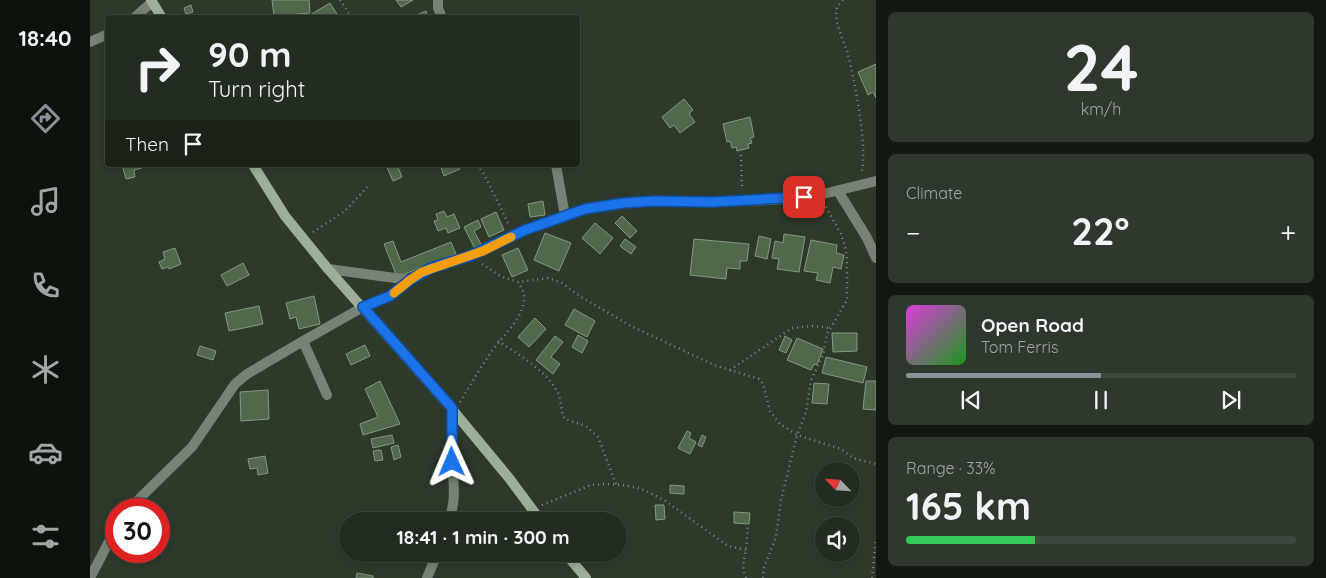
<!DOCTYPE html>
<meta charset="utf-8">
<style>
body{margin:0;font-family:Quicksand,sans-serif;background:#2e382d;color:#f1f3f6;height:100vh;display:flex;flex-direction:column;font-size:19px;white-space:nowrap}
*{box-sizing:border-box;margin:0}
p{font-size:16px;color:#a2a7a5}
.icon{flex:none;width:28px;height:28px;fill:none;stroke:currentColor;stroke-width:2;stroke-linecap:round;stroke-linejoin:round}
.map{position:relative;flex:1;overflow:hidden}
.panel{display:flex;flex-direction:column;gap:12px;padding:12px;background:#131812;width:450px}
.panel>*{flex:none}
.top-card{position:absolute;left:15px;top:15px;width:475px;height:152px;border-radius:5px;box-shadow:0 2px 8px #0003,0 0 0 1px #3f483e;background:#222c20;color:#f1f3f6;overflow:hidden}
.needle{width:32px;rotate:295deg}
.fabs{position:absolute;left:725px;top:462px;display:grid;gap:10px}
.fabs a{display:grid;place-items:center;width:45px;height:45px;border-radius:50%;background:#222c20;box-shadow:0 2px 8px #0003,0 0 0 1px #3f483e;font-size:25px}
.speed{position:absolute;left:15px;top:498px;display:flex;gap:10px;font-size:25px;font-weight:700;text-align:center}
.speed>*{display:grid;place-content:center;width:65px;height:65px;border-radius:50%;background:#222c20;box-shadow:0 2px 8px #0003,0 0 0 1px #3f483e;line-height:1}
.speed .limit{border:8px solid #d22;background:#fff;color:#111}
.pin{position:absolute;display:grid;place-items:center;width:42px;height:42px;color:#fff;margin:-21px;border-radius:10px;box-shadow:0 2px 8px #0006}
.me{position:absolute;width:55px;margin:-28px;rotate:359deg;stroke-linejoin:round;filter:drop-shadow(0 0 4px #0008)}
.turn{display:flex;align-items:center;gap:18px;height:105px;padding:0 20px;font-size:22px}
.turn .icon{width:65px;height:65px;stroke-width:2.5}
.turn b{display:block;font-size:35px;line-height:42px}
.then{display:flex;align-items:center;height:48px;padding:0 20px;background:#0003;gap:10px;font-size:19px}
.big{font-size:38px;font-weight:700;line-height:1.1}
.panel .tile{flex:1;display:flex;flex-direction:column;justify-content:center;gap:8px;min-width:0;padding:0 18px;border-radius:8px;background:#2e382d}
.panel .dial{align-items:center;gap:0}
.dial b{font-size:65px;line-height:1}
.song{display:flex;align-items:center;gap:15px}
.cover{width:60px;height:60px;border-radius:8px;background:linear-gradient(135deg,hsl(300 70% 55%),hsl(120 70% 35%))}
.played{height:5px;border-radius:2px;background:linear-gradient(90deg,#8c9099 50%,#3f483e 50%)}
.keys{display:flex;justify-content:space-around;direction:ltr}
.heat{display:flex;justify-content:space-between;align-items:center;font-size:28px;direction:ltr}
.charge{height:8px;border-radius:4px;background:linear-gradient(90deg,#34c759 33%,#3f483e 0)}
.trip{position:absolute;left:249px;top:512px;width:288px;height:50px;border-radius:25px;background:#222c20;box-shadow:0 2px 8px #0003,0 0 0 1px #3f483e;font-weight:700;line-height:50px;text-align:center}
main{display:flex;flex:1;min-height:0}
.menu{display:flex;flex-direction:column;width:90px;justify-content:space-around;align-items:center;background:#0e120d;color:#a2a7a5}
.menu .icon{width:35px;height:35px}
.menu .active{color:#8c9099}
.menu b{font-size:22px;color:#f1f3f6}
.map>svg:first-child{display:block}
.building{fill:#50694b;stroke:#889885}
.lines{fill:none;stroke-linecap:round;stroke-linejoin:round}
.path{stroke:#828c80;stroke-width:2.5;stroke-dasharray:1 4;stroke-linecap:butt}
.minor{stroke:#788375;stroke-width:10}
.secondary{stroke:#9daf99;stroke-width:10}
.route-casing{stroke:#114b97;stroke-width:12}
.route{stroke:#1a73e8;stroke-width:9}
.slow{stroke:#f59e0b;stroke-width:9}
</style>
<main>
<nav class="menu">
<b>18:40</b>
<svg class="icon active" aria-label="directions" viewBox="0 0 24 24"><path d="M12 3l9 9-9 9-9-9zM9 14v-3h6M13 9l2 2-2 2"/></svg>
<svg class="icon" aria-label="music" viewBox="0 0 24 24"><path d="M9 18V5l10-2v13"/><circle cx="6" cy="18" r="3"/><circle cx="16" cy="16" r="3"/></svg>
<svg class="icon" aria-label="phone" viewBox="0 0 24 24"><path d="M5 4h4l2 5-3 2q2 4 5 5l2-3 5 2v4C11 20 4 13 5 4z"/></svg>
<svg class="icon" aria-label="climate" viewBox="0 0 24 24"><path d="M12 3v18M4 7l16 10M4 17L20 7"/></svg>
<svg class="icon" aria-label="car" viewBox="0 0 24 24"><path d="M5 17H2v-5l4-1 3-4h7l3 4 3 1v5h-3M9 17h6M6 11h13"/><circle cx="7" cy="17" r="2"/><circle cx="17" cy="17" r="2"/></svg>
<svg class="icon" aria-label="filters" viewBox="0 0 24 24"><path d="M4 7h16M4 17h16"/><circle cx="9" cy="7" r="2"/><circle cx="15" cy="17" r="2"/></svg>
</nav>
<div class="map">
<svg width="786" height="578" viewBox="0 0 786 578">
<rect width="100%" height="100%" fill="#2d3a2a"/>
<path class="building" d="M182,0H219L220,13L184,16Z
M306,0H323L311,7Z
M240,3L247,14L241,18H221L220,15Z
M101,5L103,12L96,14L94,8Z
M336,11L338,18H320Z
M786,64V98L783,92L778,95L768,72Z
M594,99L603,110L599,114L605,122L590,133L584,125L580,128L572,117Z
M660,117L664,137L660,138L662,143L658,144L659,148L647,151L646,147L642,148L640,141L637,142L633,124Z
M32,165H51L52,168L44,170L45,177L36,179Z
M296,165H307L312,177L303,181Z
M350,165H368L370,169L354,176Z
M453,201L455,215L440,217L438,204Z
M354,211L357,217L364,214L370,228L358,233L356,228L348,231L344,221L348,220L346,214Z
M406,212L414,230L399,237L391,219Z
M532,216L547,231L540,238L525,223Z
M388,220L391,227L384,231L392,246L385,249L374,227Z
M505,223L523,238L510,254L492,238Z
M455,233L481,243L469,271L444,260Z
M694,234L715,237L709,272L687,269L689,259L682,258L685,241L693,243Z
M669,236L681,239L677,259L665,256Z
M535,239L546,247L541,254L530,246Z
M604,239L659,244L657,261H650V269L637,268L636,279L600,275Z
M721,240L747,245L746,253L754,255L751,269L743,267L740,283L726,280L728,273L714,271Z
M303,241L311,262L361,242L366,254L307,277L294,244Z
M85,248L91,264L79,269L78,267L72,269L69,262L75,259L73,252Z
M428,248L438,270L422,277L412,255Z
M153,263L159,275L137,286L131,275Z
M224,296L230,324L209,329L206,317L200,319L196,303Z
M169,306L173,324L139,331L135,313Z
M484,309L505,321L497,337L475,325Z
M445,318L456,329L439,347L428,337Z
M742,333H767V351L743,352Z
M488,335L498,341L492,353L482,347Z
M465,336L473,342L461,357L470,364L463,374L446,360Z
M695,336L702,340L696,353L689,350Z
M707,338L733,349L727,365L724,364L721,370L697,360Z
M275,345L280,356L261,365L256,354Z
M110,346L126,351L123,360L107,355Z
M736,357L777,367L773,383L732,373Z
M290,381L310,424L273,435L270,424L288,417L275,389Z
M776,381H786V410L773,409Z
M724,383L739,384L737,404L722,403Z
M178,390L179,419L151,421L150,392Z
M597,431L601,433L599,438L606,442L600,454L588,448Z
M302,435L304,443L283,448L281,439Z
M612,435L616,437L612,447L608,445Z
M308,445L311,457L304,460L301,447Z
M291,450L293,460L285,461L283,451Z
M175,456L178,473L168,475L167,468L160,469L158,459Z
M580,485L594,486V494L580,493Z
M565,505H574L575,519L566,520Z
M644,512L660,513L659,524L644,523Z
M281,513L292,518L294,513L314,521H277Z
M267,573L283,576V578H266Z"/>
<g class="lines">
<path class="path" d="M250,0L262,18
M753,0C749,4 746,7 746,13C746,26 754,41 758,54C765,84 777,143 772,172
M651,155L652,189
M387,165L394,174L419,225
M223,232L255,211L280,184
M392,264L410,276L428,282L458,278L472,283L491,297L541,326L624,365L669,379L673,384L680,411L690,424L707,435L751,449L763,458L786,464
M408,341C429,355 456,370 468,393C471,401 471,408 473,416L475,419L496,426L508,437L526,484
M640,370L702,328L723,326L741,328
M370,402C380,386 389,370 399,355C410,338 432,321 434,300C435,292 431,288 428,282
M452,505L501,485L516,484L533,485L552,489L574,500L638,546L656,550
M656,578C651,568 654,560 656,550C657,542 657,533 658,525
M673,578L674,568L686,537L691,500L707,435L716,412L721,380L733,355L737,334L757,300V261L756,250L751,234L735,205
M782,578L786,539"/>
<path class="minor" d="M348,0V8L352,18
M44,18L62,2
M0,42L18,34
M466,165L475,216
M748,191L777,238L786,258
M238,269L320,280
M213,341L237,395
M41,509L51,497L102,447L145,384L157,374L213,341L273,307L300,296L320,280L341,268L393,251L435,230L503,207L533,203L564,201L621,202L683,200L729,195L786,181
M359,521C367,497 363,483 362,459C361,442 361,425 361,408
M0,578L26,528
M337,578L347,554"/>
<path class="secondary" d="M61,0L72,18
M163,165L195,216L238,269L361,408L419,478L451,521
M476,554L496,578"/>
</g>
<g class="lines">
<g class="route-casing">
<path id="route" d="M362,462V408L273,307L300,296L320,280L341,268L380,256L435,230L495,209L533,203L564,201L621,202L714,197"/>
</g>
<use href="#route" class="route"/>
<path class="slow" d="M304,293L320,280L332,272L393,251L421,237"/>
</g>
</svg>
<div class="fabs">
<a><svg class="needle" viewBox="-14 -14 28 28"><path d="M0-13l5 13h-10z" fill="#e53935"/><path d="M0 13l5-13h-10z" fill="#a2a7a5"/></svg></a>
<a><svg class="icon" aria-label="sound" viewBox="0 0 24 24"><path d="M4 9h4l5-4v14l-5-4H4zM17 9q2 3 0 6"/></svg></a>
</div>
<div class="speed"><div class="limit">30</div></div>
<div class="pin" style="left:714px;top:197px;background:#d93025"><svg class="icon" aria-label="arrive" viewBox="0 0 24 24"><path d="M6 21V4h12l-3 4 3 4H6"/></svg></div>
<svg class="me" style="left:362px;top:462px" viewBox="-20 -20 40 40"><path d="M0-17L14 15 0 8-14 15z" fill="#1a73e8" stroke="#fff" stroke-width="4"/></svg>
<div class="trip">18:41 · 1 min · 300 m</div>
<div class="top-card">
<div class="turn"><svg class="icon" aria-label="right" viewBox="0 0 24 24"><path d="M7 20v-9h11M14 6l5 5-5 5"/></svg><div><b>90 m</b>Turn right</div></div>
<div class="then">Then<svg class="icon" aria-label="arrive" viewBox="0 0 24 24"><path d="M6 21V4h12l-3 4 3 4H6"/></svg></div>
</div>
</div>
<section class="panel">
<div class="tile dial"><b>24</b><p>km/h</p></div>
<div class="tile"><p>Climate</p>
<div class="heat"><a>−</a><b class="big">22°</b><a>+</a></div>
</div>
<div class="tile">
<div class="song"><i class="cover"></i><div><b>Open Road</b><p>Tom Ferris</p></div></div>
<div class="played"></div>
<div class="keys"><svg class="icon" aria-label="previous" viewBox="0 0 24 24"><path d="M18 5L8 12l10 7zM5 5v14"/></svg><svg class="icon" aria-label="pause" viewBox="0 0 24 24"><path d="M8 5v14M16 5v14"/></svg><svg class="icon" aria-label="next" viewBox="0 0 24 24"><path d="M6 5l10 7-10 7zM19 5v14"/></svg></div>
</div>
<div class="tile"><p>Range · 33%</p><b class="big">165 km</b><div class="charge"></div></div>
</section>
</main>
